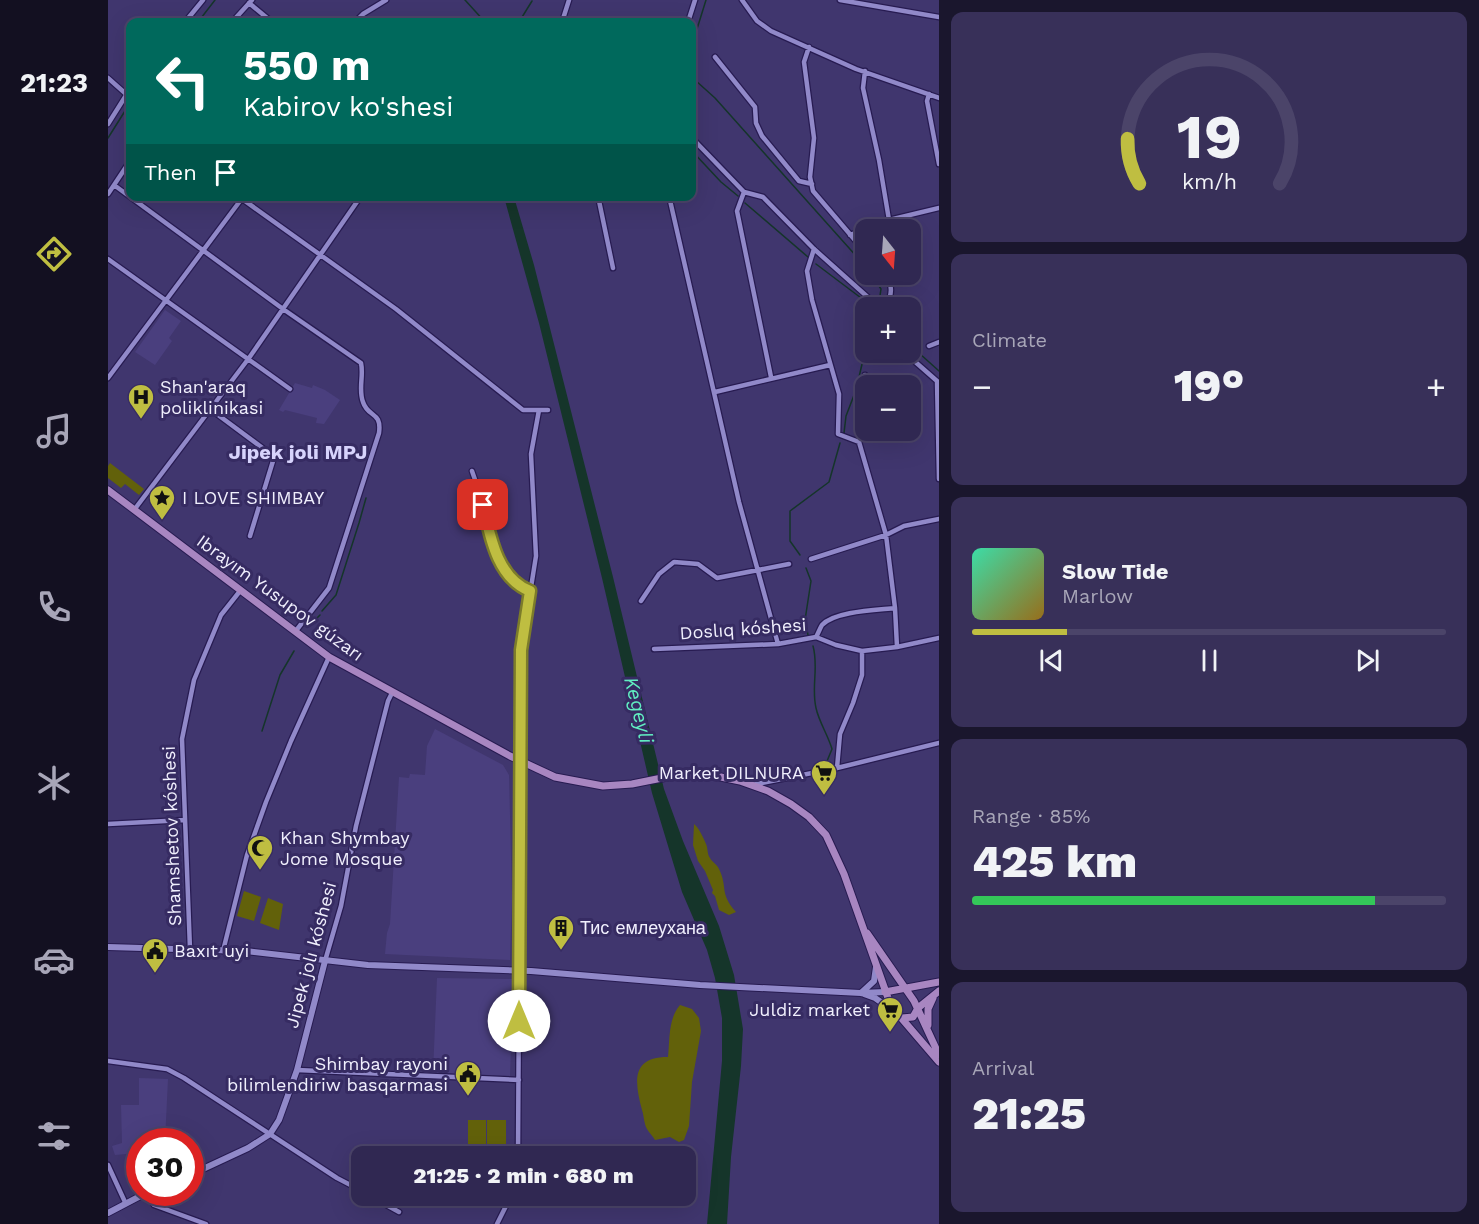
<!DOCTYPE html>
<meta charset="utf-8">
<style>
body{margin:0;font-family:"Work Sans",sans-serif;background:#383059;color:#f1f3f6;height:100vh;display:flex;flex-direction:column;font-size:22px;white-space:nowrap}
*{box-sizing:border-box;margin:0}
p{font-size:20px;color:#a8a6b8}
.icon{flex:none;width:33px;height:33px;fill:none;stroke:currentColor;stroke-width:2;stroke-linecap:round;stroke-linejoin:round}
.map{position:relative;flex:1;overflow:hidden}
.panel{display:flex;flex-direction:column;gap:12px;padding:12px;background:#1a162d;width:540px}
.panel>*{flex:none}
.hud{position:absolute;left:18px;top:18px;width:570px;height:183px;border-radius:12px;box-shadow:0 6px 24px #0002,0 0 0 2px #4b4469;background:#00695c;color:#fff;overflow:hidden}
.needle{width:39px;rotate:163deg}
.buttons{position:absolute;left:747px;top:219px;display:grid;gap:12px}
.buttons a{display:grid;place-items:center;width:66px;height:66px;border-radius:12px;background:#302852;box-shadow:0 6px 24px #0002,0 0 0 2px #4b4469;font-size:30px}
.speed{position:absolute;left:18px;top:1128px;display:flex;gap:12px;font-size:30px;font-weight:700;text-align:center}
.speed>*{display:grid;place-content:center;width:78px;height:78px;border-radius:50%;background:#302852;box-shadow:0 6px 24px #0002,0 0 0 2px #4b4469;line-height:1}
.speed .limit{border:9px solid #d22;background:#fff;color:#111}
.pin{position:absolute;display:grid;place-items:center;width:51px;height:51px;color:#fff;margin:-26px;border-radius:12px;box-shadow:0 3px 9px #0006}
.me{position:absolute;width:66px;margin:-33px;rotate:0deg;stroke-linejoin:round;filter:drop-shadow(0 0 4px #0008)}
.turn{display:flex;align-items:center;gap:21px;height:126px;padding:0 18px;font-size:27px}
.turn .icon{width:78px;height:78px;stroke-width:2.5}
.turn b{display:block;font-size:42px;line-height:51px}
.then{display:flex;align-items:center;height:57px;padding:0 18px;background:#0003;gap:12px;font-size:22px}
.big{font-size:45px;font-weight:800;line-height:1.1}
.panel .card{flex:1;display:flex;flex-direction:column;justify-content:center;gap:9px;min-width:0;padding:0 21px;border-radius:12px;background:#383059}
.panel .dial{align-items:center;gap:0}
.dial svg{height:156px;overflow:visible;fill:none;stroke:#4b4469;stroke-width:7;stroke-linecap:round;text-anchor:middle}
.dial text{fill:#f1f3f6;stroke:none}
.song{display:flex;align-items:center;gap:18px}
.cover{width:72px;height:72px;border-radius:9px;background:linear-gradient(135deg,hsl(160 70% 55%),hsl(40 70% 35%))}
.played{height:6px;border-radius:3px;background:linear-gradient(90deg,#bfbe41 20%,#4b4469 20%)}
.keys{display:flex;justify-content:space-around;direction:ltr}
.heat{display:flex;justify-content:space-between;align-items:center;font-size:33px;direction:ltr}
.charge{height:9px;border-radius:4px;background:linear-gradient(90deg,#34c759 85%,#4b4469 0)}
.trip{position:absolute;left:243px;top:1146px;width:345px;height:60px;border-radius:12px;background:#302852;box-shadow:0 6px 24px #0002,0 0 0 2px #4b4469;font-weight:800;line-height:60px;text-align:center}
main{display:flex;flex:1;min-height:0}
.tabs{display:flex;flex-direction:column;width:108px;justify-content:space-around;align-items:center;background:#131021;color:#a8a6b8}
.tabs .icon{width:42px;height:42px}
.tabs .current{color:#bfbe41}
.tabs b{font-size:27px;color:#f1f3f6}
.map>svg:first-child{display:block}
.built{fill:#4a3f7e}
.green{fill:#62610a}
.water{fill:#15352a}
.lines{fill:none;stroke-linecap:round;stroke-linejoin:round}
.stream{stroke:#15352a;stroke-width:1.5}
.minor-casing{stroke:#271b51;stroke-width:7}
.tertiary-casing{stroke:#271b51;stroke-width:8}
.secondary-casing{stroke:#271b51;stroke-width:9}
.minor{stroke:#9189c9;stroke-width:4.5}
.tertiary{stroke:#9189c9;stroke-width:6}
.secondary{stroke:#a886c1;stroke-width:7}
.route-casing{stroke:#7c7c2a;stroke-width:15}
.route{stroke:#bfbe41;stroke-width:10}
.labels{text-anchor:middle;stroke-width:6;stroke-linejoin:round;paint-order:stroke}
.poi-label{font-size:18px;fill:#f0effd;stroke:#362b62;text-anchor:start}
.street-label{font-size:18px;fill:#f0effd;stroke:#362b62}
.neighbourhood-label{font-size:20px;font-weight:bold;fill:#d7d3fc;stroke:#362b62}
.water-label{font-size:20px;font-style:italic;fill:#61edc1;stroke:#362b62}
</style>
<main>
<nav class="tabs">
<b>21:23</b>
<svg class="icon current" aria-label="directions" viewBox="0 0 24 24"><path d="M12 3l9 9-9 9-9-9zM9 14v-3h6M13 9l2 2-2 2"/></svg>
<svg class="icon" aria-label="music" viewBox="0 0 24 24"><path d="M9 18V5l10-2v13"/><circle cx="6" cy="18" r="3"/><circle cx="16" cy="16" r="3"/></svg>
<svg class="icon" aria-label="phone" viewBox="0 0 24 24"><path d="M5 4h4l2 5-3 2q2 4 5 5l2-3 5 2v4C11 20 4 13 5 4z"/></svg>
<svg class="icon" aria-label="climate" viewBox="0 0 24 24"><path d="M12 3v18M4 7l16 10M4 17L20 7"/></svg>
<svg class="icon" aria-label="car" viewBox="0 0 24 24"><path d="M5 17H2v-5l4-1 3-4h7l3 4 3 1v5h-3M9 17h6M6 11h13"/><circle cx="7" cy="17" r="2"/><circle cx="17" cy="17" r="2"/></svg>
<svg class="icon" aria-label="filters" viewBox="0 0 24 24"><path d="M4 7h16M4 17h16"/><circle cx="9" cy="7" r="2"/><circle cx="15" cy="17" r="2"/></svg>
</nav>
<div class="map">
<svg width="831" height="1224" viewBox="0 0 831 1224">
<rect width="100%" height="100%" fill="#40366e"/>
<path class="built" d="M57,310L73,321L61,338L64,341L47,365L27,352Z
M187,383L204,388L205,385L217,390L232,400L216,424L208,423L209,418L177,410L175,412L171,410Z
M327,729L395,765L401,775L404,897L402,960L277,954L279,933L282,924L291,777L301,778L302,774L317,775L319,746Z
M329,978L405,979L402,1077L325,1073Z
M31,1078L60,1079L57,1141L32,1142L31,1158L28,1153L7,1155L4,1146L14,1143L13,1105H31Z"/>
<path class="green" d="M2,463L36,489L31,495L17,484L13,488L0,478V466Z
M586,824C591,828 595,837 598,844C600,848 599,854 602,858C604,862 609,864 611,869C620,887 611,893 628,912L621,915L611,910L607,896L604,893L605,890L597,871L590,861L585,845Z
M136,891L153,897L146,921L129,916Z
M160,898L175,904L171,930L152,923Z
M572,1005L584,1009L591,1018L593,1031L584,1082L581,1126L576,1140L571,1142L562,1137L547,1140C545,1136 541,1133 539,1129C536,1124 536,1116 534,1110C527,1083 522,1057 560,1057C562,1039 560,1019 572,1005Z
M360,1120H378V1153H360Z
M379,1120H398V1153H379Z"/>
<path class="water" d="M396,197H406L426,265L505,577L556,789L575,841L611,926L626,975L635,1029L633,1066L623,1157L619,1224H599L614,1061V1018L607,978L599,950L574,892L544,793L494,578L431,323Z"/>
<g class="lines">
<path class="stream" d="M357,0L377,22
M90,22L107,0
M411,22L424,1
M584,45L598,0
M584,73L587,80L607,98L758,267
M0,138L22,103
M584,151L613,182L630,196
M637,203L700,257
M708,264L765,307
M763,274L773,289L771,302
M802,345L831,371
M736,433L738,416L748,390L758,347
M692,555L682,541V511L721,482L732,443
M698,568L703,581L697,620L700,635
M214,611L228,595L251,523L258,498
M203,624L212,615
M705,646C711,667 703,687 708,708C711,722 720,735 724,749L717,766
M154,731L172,675L186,651"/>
<g class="minor-casing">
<path id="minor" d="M634,0L649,21L663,31L748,69L831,98
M732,0L831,17
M141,3L164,22
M77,22L95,0
M124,22L144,0
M247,22L255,14L278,0
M454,22L461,0
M580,22L587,0
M701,47L696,62L706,138L702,177L705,191L758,253
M607,57L647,107L648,123L654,136L691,181L704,184
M757,71L755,88L771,160L781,220
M0,78L18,94
M821,94L819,101L831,164
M0,124L22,89
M584,138L636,192L655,197L706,249L772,308
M6,185L175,309L253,363C256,376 250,389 255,402C260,418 274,411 271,433L221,588L187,632
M636,192L629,211L663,377
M0,194L22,161
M130,196L288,309L415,410H440
M490,196L505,268
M561,196L631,502L670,644
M742,235L781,220L831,208
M706,249L699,271L704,300L731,394L730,434L751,442
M0,259L182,389
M777,274C786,285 783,295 779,308
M821,346L831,342
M796,352L829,381
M757,375L751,442L778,535L787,608L789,647
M0,378L135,197
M829,381L831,479
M607,392L722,365
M102,409L164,455L165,461L142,536
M364,471C368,483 373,495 376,507C383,538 389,578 422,591
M26,510L141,358L253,196
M703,559L778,535L796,526L831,519
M533,601L551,574L566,562L590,564L609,578L681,564
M708,637C710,634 712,628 714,625C727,611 770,610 787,608
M546,649L670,644L708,637L728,645L754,651L789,647L831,638
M729,768L732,734L745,703L754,675V651
M644,785L729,768L831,743
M0,824L77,820
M82,949L74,739L86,680L113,615L132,591
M115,951L139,855L158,802L183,741L221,657
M217,961L233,906L248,826L280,701L284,693
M0,1061L59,1069L76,1078L229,1178L254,1191
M189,1070L411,1080
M410,1156L413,650L428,556L423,454L431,410
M0,1165L17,1202
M39,1193L46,1205L98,1224
M262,1196L291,1212
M389,1224L403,1196"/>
</g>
<g class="tertiary-casing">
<path id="tertiary" d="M0,947L138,951L260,965L423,971L592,985L753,993L777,992
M753,993L766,981L768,967
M756,994L767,998L786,1011
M82,1175L140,1148L162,1134L171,1120L189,1070L217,961
M0,1213L40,1192"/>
</g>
<g class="secondary-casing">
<path id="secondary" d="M0,490L221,657L402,756L447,777L495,786L524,784L569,775L608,776L632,781L660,791L683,804L701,817L718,835L736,874L780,998L789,1013L831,1062
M759,933L806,1001L831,1055
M777,992L831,982
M794,1018L805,1017L810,1008L831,991
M820,1025V1009L825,998"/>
</g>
<use href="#minor" class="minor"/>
<use href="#tertiary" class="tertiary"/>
<use href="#secondary" class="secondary"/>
</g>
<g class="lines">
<g class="route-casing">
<path id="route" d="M375,505C382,536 389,578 422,591L413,650L411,1021"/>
</g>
<use href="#route" class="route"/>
</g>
<defs>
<g id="hospital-pin" transform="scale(1.35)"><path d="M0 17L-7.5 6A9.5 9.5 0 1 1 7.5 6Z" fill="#bfbe41" stroke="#362b62"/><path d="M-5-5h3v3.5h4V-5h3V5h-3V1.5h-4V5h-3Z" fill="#111"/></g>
<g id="sight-pin" transform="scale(1.35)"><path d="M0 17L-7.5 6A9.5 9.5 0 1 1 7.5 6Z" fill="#bfbe41" stroke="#362b62"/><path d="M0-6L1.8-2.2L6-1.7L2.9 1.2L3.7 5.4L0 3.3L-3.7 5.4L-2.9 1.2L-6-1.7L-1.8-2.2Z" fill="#111"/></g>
<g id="supermarket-pin" transform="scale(1.35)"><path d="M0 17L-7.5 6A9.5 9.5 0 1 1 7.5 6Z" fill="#bfbe41" stroke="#362b62"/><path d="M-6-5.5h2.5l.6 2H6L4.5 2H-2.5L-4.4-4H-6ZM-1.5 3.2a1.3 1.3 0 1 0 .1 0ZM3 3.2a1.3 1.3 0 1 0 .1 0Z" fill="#111"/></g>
<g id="mosque-pin" transform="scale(1.35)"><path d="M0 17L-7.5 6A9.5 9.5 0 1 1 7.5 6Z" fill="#bfbe41" stroke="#362b62"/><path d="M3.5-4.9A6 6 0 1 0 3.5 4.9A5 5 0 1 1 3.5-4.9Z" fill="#111"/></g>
<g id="building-pin" transform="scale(1.35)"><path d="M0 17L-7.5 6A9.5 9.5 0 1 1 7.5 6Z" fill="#bfbe41" stroke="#362b62"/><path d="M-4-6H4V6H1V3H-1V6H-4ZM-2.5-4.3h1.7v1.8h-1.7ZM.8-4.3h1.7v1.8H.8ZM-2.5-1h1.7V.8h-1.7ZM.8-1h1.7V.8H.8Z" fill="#111"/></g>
<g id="civic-pin" transform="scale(1.35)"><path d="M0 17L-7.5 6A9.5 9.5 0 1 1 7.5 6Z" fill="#bfbe41" stroke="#362b62"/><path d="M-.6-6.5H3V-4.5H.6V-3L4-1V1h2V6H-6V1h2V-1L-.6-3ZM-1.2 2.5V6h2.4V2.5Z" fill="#111"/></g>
</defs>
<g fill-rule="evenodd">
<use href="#hospital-pin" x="33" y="397"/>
<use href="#sight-pin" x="54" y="498"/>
<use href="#supermarket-pin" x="716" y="773"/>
<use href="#mosque-pin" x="152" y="848"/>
<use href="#building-pin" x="453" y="928"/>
<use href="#civic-pin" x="47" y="951"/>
<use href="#supermarket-pin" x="782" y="1010"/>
<use href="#civic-pin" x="360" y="1074"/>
</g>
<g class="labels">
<g class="poi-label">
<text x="52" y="393">Shan'araq<tspan x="52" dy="21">poliklinikasi</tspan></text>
<text x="74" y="504">I LOVE SHIMBAY</text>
<text x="696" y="779" text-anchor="end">Market DILNURA</text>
<text x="172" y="844">Khan Shymbay<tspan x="172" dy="21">Jome Mosque</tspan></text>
<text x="472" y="934">Тис емлеухана</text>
<text x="66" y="957">Baxıt uyi</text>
<text x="762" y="1016" text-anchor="end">Juldiz market</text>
<text x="340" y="1070" text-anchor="end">Shimbay rayoni<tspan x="340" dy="21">bilimlendiriw basqarmasi</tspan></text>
</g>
<g class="street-label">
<text transform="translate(172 598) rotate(36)" y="6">Ibrayım Yusupov gúzarı</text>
<text transform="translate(635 629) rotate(-4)" y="6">Doslıq kóshesi</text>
<text transform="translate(64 836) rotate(-92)" y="6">Shamshetov kóshesi</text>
<text transform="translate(203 955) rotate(-75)" y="6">Jipek jolı kóshesi</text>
</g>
<g class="neighbourhood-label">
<text x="190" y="459">Jipek joli MPJ</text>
</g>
<g class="water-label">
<text transform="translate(531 710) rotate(76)" y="7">Kegeyli</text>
</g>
</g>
</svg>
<div class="buttons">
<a><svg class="needle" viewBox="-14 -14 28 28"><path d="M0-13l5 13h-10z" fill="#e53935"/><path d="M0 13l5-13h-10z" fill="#a8a6b8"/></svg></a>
<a>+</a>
<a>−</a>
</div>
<div class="speed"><div class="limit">30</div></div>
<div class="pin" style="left:375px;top:505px;background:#d93025"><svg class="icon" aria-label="arrive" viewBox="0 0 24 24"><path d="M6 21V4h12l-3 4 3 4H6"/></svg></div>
<svg class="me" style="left:411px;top:1021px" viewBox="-20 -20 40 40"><circle r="19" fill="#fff"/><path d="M0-13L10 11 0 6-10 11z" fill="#bfbe41"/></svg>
<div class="trip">21:25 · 2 min · 680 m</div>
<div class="hud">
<div class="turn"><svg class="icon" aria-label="left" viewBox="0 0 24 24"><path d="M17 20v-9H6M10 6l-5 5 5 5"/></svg><div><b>550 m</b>Kabirov ko'shesi</div></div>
<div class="then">Then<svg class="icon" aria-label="arrive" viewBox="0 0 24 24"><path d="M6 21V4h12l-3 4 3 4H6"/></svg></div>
</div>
</div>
<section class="panel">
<div class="card dial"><svg viewBox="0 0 100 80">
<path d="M14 69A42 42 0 1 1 86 69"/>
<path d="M14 69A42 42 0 0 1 8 46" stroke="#bfbe41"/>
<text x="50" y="56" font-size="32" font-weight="700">19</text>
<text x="50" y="72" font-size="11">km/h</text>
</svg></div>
<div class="card"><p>Climate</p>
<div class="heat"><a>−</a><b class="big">19°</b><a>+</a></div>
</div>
<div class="card">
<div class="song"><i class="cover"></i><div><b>Slow Tide</b><p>Marlow</p></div></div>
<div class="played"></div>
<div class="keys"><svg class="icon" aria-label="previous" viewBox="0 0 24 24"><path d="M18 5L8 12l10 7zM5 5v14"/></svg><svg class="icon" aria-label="pause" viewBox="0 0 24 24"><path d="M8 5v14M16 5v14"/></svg><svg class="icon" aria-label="next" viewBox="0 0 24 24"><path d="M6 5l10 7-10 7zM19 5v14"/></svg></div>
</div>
<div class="card"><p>Range · 85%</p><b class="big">425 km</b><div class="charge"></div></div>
<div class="card"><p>Arrival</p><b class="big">21:25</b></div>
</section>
</main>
